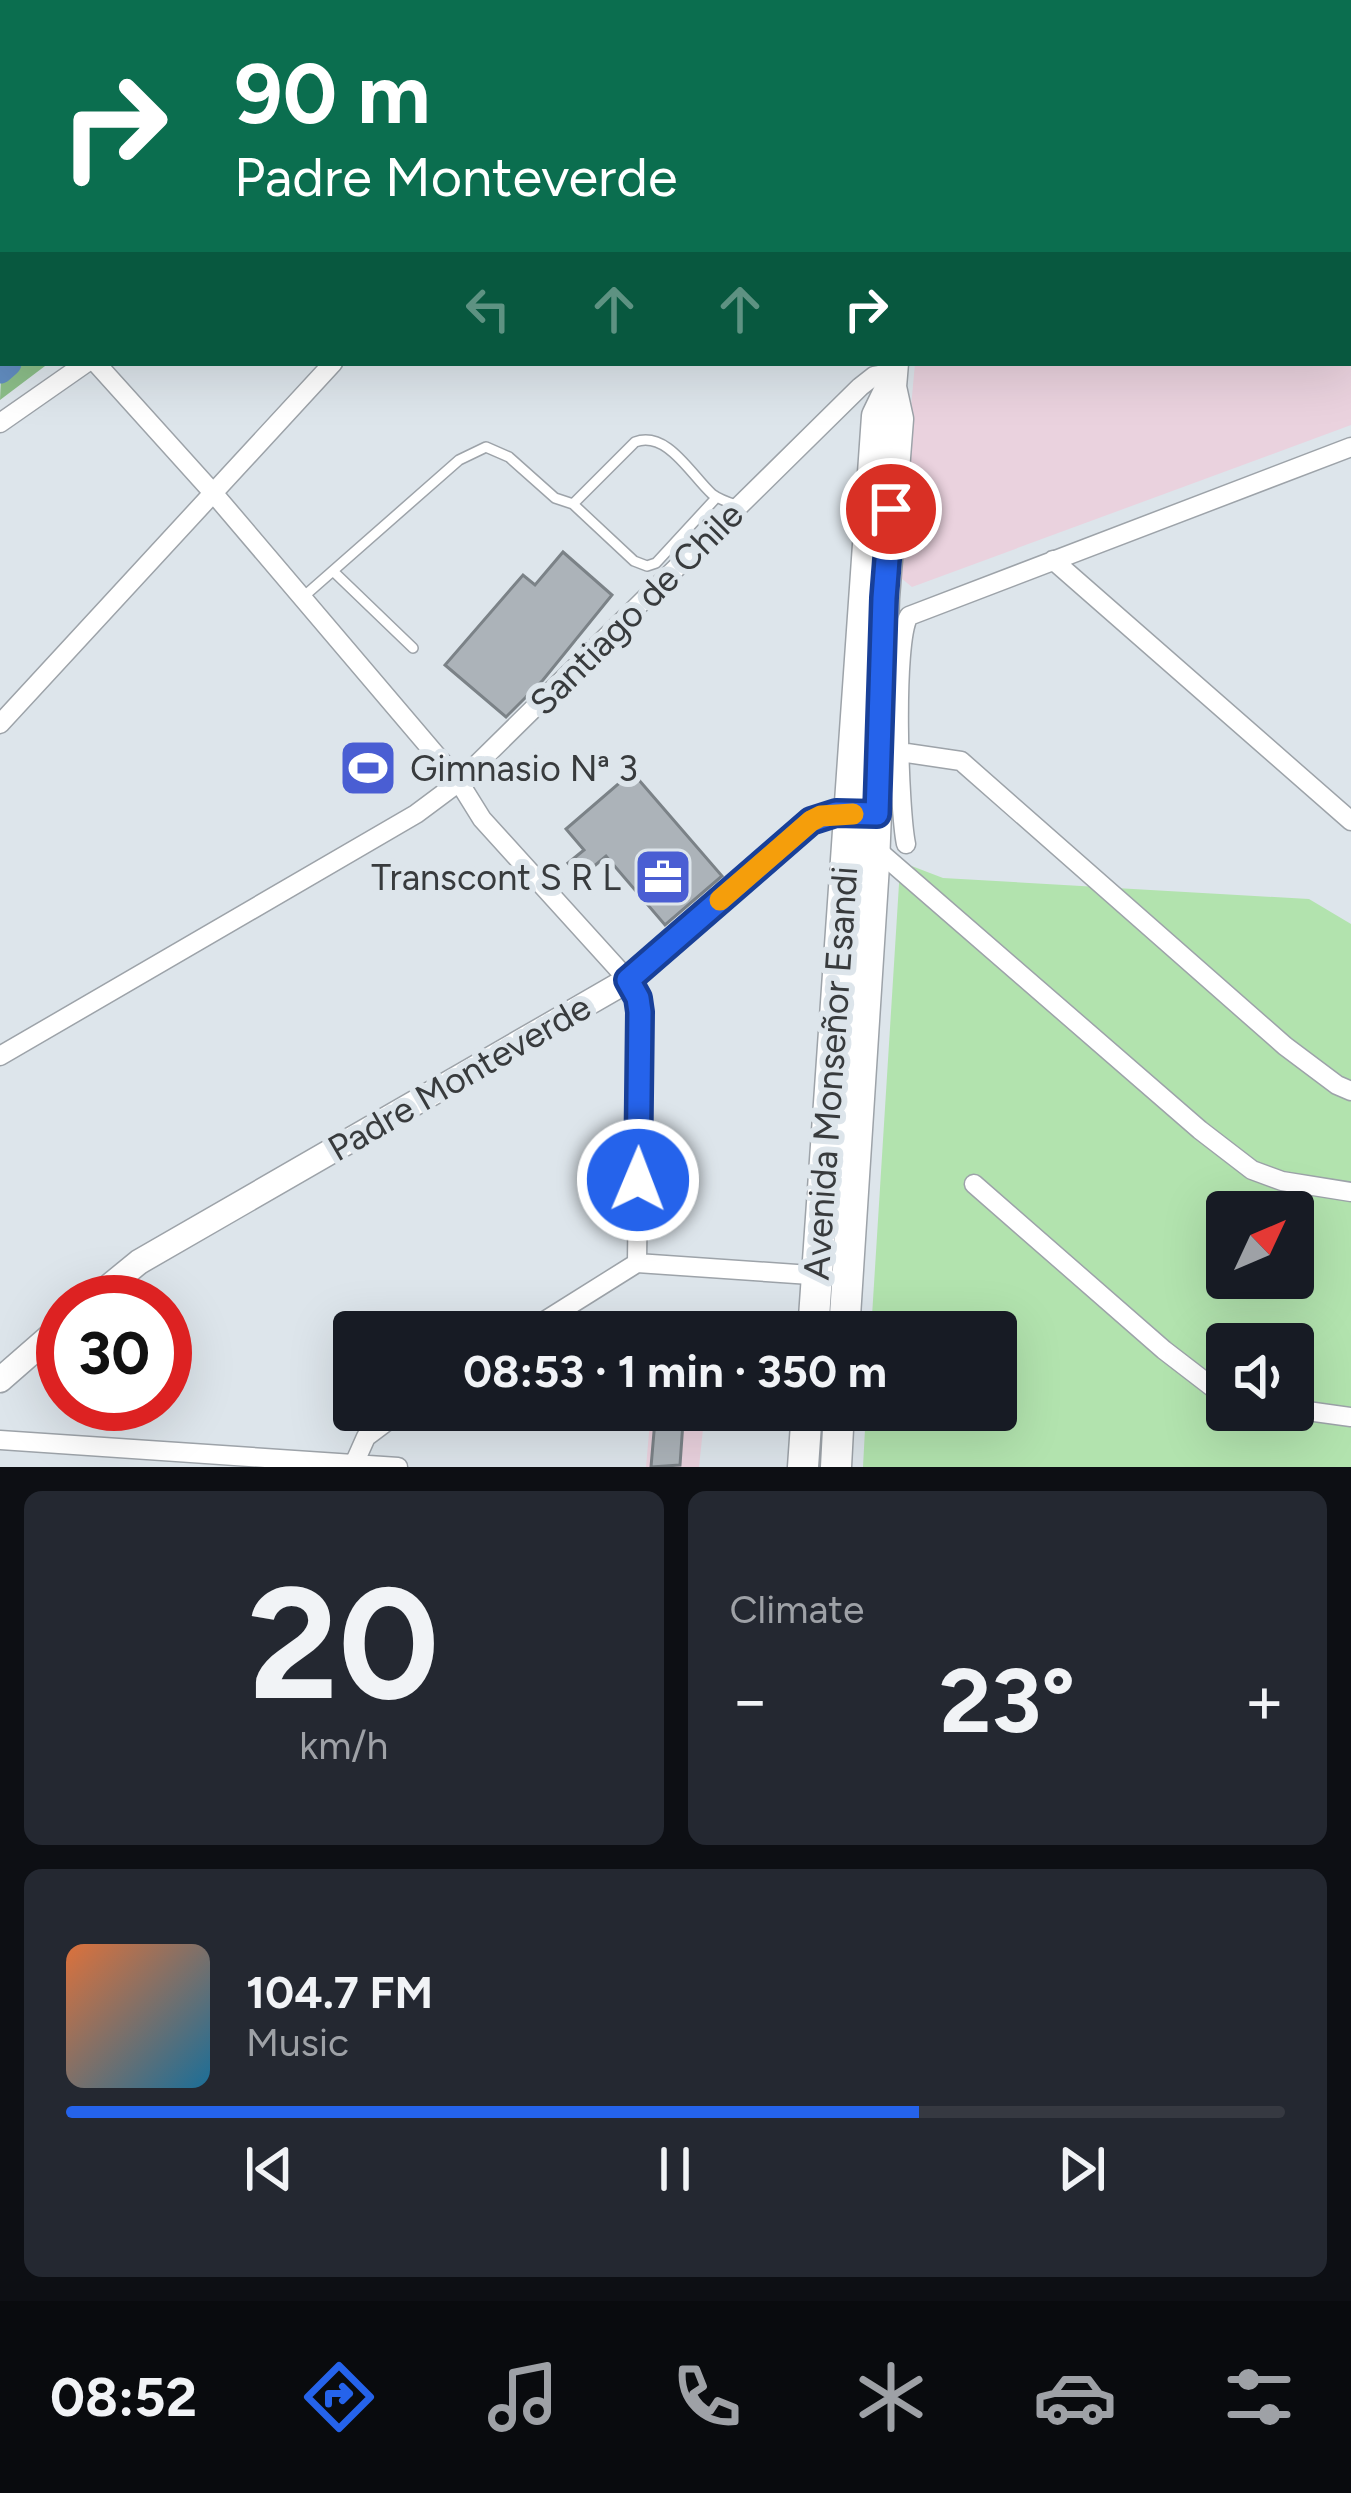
<!DOCTYPE html>
<meta charset="utf-8">
<style>
body{margin:0;font-family:Figtree,sans-serif;background:#242831;color:#f1f3f6;height:100vh;display:flex;flex-direction:column;font-size:45px;white-space:nowrap}
*{box-sizing:border-box;margin:0}
p{font-size:39px;color:#9ea1a6}
.icon{flex:none;width:66px;height:66px;fill:none;stroke:currentColor;stroke-width:2;stroke-linecap:round;stroke-linejoin:round}
.map{position:relative;height:1467px;overflow:hidden}
.sheet{display:flex;flex-direction:column;gap:24px;padding:24px;background:#0d0f14;flex:1}
.sheet>*{flex:none}
.banner{position:absolute;left:0px;top:0px;width:1353px;height:366px;box-shadow:0 12px 48px #0002;background:#0b6e4f;color:#fff;overflow:hidden}
.needle{width:78px;rotate:46deg}
.controls{position:absolute;left:1206px;top:1191px;display:grid;gap:24px}
.controls a{display:grid;place-items:center;width:108px;height:108px;border-radius:12px;background:#171b24;box-shadow:0 12px 48px #0002;font-size:60px}
.speed{position:absolute;left:36px;top:1275px;display:flex;gap:24px;font-size:60px;font-weight:700;text-align:center}
.speed>*{display:grid;place-content:center;width:156px;height:156px;border-radius:50%;background:#171b24;box-shadow:0 12px 48px #0002;line-height:1}
.speed .limit{border:18px solid #d22;background:#fff;color:#111}
.pin{position:absolute;display:grid;place-items:center;width:102px;height:102px;color:#fff;margin:-51px;border:6px solid #fff;border-radius:50%;box-shadow:0 3px 12px #0007}
.me{position:absolute;width:132px;margin:-66px;rotate:1deg;stroke-linejoin:round;filter:drop-shadow(0 0 9px #0008)}
.turn{display:flex;align-items:center;gap:42px;height:252px;padding:0 36px;font-size:54px}
.turn .icon{width:156px;height:156px;stroke-width:2.5}
.turn b{display:block;font-size:84px;line-height:102px}
.lanes{display:flex;align-items:center;height:114px;padding:0 36px;background:#0003;justify-content:center;gap:60px;direction:ltr}
.lanes .off{opacity:.35}
.big{font-size:90px;font-weight:700;line-height:1.1}
.sheet .card{flex:1;display:flex;flex-direction:column;justify-content:center;gap:18px;min-width:0;padding:0 42px;border-radius:18px;background:#242831}
.sheet .dial{align-items:center;gap:0}
.dial b{font-size:156px;line-height:1}
.song{display:flex;align-items:center;gap:36px}
.cover{width:144px;height:144px;border-radius:18px;background:linear-gradient(135deg,hsl(20 70% 55%),hsl(200 70% 35%))}
.played{height:12px;border-radius:6px;background:linear-gradient(90deg,#2563eb 70%,#363941 70%)}
.keys{display:flex;justify-content:space-around;direction:ltr}
.heat{display:flex;justify-content:space-between;align-items:center;font-size:66px;direction:ltr}
.sheet .tiles{flex:1;display:grid;gap:24px;grid-template-columns:1fr 1fr}
.card:last-child{grid-column:span 2}
.trip{position:absolute;left:333px;top:1311px;width:684px;height:120px;border-radius:12px;background:#171b24;box-shadow:0 12px 48px #0002;font-weight:700;line-height:120px;text-align:center}
.tabs{display:flex;height:192px;justify-content:space-around;align-items:center;background:#090b0e;color:#9ea1a6}
.tabs .icon{width:84px;height:84px}
.tabs .on{color:#2563eb}
.tabs b{font-size:54px;color:#f1f3f6}
.map>svg:first-child{display:block}
.industrial{fill:#ead2de}
.green{fill:#b2e3ae;fill-rule:evenodd}
.forest{fill:#8bbd88}
.lines{fill:none;stroke-linecap:round;stroke-linejoin:round}
.river{stroke:#618cbf;stroke-width:27}
.building{fill:#acb3b9;stroke:#7b8287;stroke-width:3}
.service-casing{stroke:#9da3a9;stroke-width:12}
.minor-casing{stroke:#9da3a9;stroke-width:21}
.tertiary-casing{stroke:#9da3a9;stroke-width:27}
.primary-casing{stroke:#9da3a9;stroke-width:33}
.service{stroke:#fff;stroke-width:9}
.minor{stroke:#fff;stroke-width:18}
.tertiary{stroke:#fff;stroke-width:24}
.primary{stroke:#fff;stroke-width:30}
.route-casing{stroke:#184099;stroke-width:30}
.route{stroke:#2563eb;stroke-width:21}
.slow{stroke:#f59e0b;stroke-width:21}
.labels{text-anchor:middle;stroke-width:12;stroke-linejoin:round;paint-order:stroke}
.street-label{font-size:36px;fill:#383b3d;stroke:#dde5eb}
.poi-label{font-size:36px;fill:#383b3d;stroke:#dde5eb;text-anchor:start}
</style>
<div class="map">
<svg width="1351" height="1467" viewBox="0 0 1351 1467">
<rect width="100%" height="100%" fill="#dde5eb"/>
<path class="industrial" d="M949,0H1297L949,3Z
M1351,227V425L912,587L896,574L915,363H1350Z
M651,1410H705L699,1467H646Z"/>
<path class="green" d="M909,865L943,878L1309,899L1351,924V1467H863L866,1410H996V1332H871L900,868ZM1227,1212H1293V1278H1227ZM1227,1344H1293V1410H1227Z"/>
<path class="forest" d="M3,332V363H49L0,400Z"/>
<g class="lines">
<path class="river" d="M70,3L71,0
M0,370L8,363"/>
</g>
<path class="building" d="M563,552L612,595L543,680L506,717L445,665L523,575L535,585Z
M632,772L722,876L665,925L606,856L580,878L568,863L584,850L566,829Z
M655,1420L683,1422L680,1465L651,1467Z"/>
<g class="lines">
<g class="service-casing">
<path id="service" d="M573,504L635,442C667,430 691,475 712,494C720,500 730,503 739,506
M334,572L413,648
M302,598L459,460L486,447L509,457L555,498L573,504L634,561L647,566L656,563L716,498"/>
</g>
<g class="minor-casing">
<path id="minor" d="M257,0L261,3
M1311,0V3
M416,3L418,0
M658,3L661,0
M1350,150L1351,153
M96,363L215,495L459,782L482,819L628,980L638,998L640,1012L637,1263
M0,423L86,363
M1053,560L1351,821
M0,724L333,363
M893,751L961,761L1285,1046L1337,1085L1351,1091
M906,844C899,810 893,641 909,616L1351,447
M875,848L1200,1130L1252,1170L1282,1181L1351,1192
M0,1056L416,814L459,782L860,387L874,376L892,373
M974,1184L1164,1350L1216,1390L1227,1394
M527,1332L637,1263L825,1276
M1293,1409L1351,1417
M0,1440L398,1467
M354,1464L366,1437L402,1410"/>
</g>
<g class="tertiary-casing">
<path id="tertiary" d="M90,1302L139,1262L628,980L811,821L835,813L867,814
M0,1380L63,1325"/>
</g>
<g class="primary-casing">
<path id="primary" d="M916,3V0
M813,1332L877,416L891,387
M844,1332L874,865L884,598L898,419L891,387L893,363
M803,1467L807,1410
M836,1467L839,1410"/>
</g>
<use href="#service" class="service"/>
<use href="#minor" class="minor"/>
<use href="#tertiary" class="tertiary"/>
<use href="#primary" class="primary"/>
</g>
<g class="lines">
<g class="route-casing">
<path id="route" d="M638,1180L640,1012L638,998L628,980L811,821L836,813L877,814L884,598L891,509"/>
</g>
<use href="#route" class="route"/>
<path class="slow" d="M720,900L811,821L821,816L853,814"/>
</g>
<defs>
<g id="stadium-square" transform="scale(3)"><rect x="-9" y="-9" width="18" height="18" rx="4" fill="#4a5ed3" stroke="#dde5eb"/><path d="M0-5a6.5 5 0 1 0 0 10a6.5 5 0 1 0 0-10ZM-3.5-1.8h7v3.6h-7Z" fill="#fff"/></g>
<g id="office-square" transform="scale(3)"><rect x="-9" y="-9" width="18" height="18" rx="4" fill="#4a5ed3" stroke="#dde5eb"/><path d="M-6-3h4V-5.5h4V-3h4V5H-6ZM-1-4.5V-3h2v-1.5ZM-6 0V1H6V0Z" fill="#fff"/></g>
</defs>
<g fill-rule="evenodd">
<use href="#stadium-square" x="368" y="768"/>
<use href="#office-square" x="663" y="877"/>
</g>
<g class="labels">
<g class="street-label">
<text transform="translate(636 608) rotate(-45)" y="13">Santiago de Chile</text>
<text transform="translate(830 1073) rotate(-86)" y="13">Avenida Monseñor Esandi</text>
<text transform="translate(459 1077) rotate(-30)" y="13">Padre Monteverde</text>
</g>
<g class="poi-label">
<text x="410" y="781">Gimnasio Nª 3</text>
<text x="621" y="890" text-anchor="end">Transcont S R L</text>
</g>
</g>
</svg>
<div class="controls">
<a><svg class="needle" viewBox="-14 -14 28 28"><path d="M0-13l5 13h-10z" fill="#e53935"/><path d="M0 13l5-13h-10z" fill="#9ea1a6"/></svg></a>
<a><svg class="icon" aria-label="sound" viewBox="0 0 24 24"><path d="M4 9h4l5-4v14l-5-4H4zM17 9q2 3 0 6"/></svg></a>
</div>
<div class="speed"><div class="limit">30</div></div>
<div class="pin" style="left:891px;top:509px;background:#d93025"><svg class="icon" aria-label="arrive" viewBox="0 0 24 24"><path d="M6 21V4h12l-3 4 3 4H6"/></svg></div>
<svg class="me" style="left:638px;top:1180px" viewBox="-20 -20 40 40"><circle r="17" fill="#2563eb" stroke="#fff" stroke-width="3"/><path d="M0-11L8 9 0 5-8 9z" fill="#fff"/></svg>
<div class="trip">08:53 · 1 min · 350 m</div>
<div class="banner">
<div class="turn"><svg class="icon" aria-label="right" viewBox="0 0 24 24"><path d="M7 20v-9h11M14 6l5 5-5 5"/></svg><div><b>90 m</b>Padre Monteverde</div></div>
<div class="lanes"><svg class="icon off" aria-label="left" viewBox="0 0 24 24"><path d="M17 20v-9H6M10 6l-5 5 5 5"/></svg><svg class="icon off" aria-label="ahead" viewBox="0 0 24 24"><path d="M12 20V5M6 11l6-6 6 6"/></svg><svg class="icon off" aria-label="ahead" viewBox="0 0 24 24"><path d="M12 20V5M6 11l6-6 6 6"/></svg><svg class="icon" aria-label="right" viewBox="0 0 24 24"><path d="M7 20v-9h11M14 6l5 5-5 5"/></svg></div>
</div>
</div>
<section class="sheet">
<div class="tiles">
<div class="card dial"><b>20</b><p>km/h</p></div>
<div class="card"><p>Climate</p>
<div class="heat"><a>−</a><b class="big">23°</b><a>+</a></div>
</div>
<div class="card">
<div class="song"><i class="cover"></i><div><b>104.7 FM</b><p>Music</p></div></div>
<div class="played"></div>
<div class="keys"><svg class="icon" aria-label="previous" viewBox="0 0 24 24"><path d="M18 5L8 12l10 7zM5 5v14"/></svg><svg class="icon" aria-label="pause" viewBox="0 0 24 24"><path d="M8 5v14M16 5v14"/></svg><svg class="icon" aria-label="next" viewBox="0 0 24 24"><path d="M6 5l10 7-10 7zM19 5v14"/></svg></div>
</div>
</div>
</section>
<nav class="tabs">
<b>08:52</b>
<svg class="icon on" aria-label="directions" viewBox="0 0 24 24"><path d="M12 3l9 9-9 9-9-9zM9 14v-3h6M13 9l2 2-2 2"/></svg>
<svg class="icon" aria-label="music" viewBox="0 0 24 24"><path d="M9 18V5l10-2v13"/><circle cx="6" cy="18" r="3"/><circle cx="16" cy="16" r="3"/></svg>
<svg class="icon" aria-label="phone" viewBox="0 0 24 24"><path d="M5 4h4l2 5-3 2q2 4 5 5l2-3 5 2v4C11 20 4 13 5 4z"/></svg>
<svg class="icon" aria-label="climate" viewBox="0 0 24 24"><path d="M12 3v18M4 7l16 10M4 17L20 7"/></svg>
<svg class="icon" aria-label="car" viewBox="0 0 24 24"><path d="M5 17H2v-5l4-1 3-4h7l3 4 3 1v5h-3M9 17h6M6 11h13"/><circle cx="7" cy="17" r="2"/><circle cx="17" cy="17" r="2"/></svg>
<svg class="icon" aria-label="filters" viewBox="0 0 24 24"><path d="M4 7h16M4 17h16"/><circle cx="9" cy="7" r="2"/><circle cx="15" cy="17" r="2"/></svg>
</nav>
